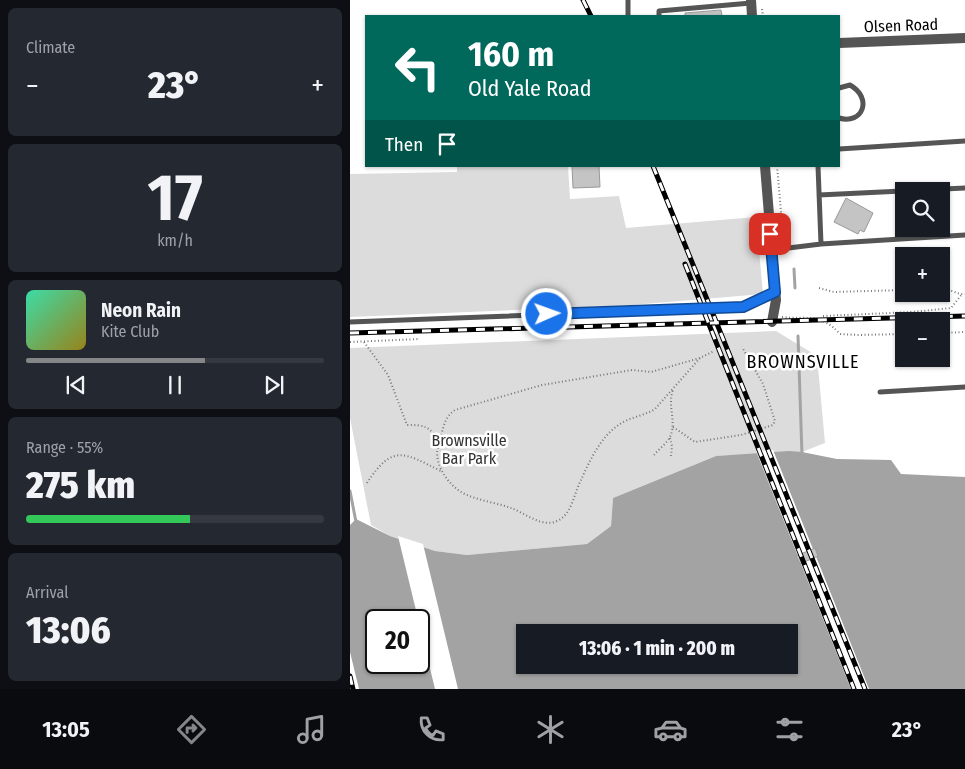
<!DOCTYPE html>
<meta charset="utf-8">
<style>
body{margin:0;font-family:"Fira Sans Condensed",sans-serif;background:#242831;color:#f1f3f6;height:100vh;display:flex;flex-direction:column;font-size:19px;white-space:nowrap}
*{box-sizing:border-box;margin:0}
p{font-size:16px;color:#9ea1a6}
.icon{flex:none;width:28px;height:28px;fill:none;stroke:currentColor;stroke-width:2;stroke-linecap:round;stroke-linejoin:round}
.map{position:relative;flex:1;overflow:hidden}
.panel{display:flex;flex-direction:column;gap:8px;padding:8px;background:#0d0f14;width:350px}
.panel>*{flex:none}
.top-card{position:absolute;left:15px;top:15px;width:475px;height:152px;border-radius:0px;box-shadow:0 1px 4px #0004;background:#00695c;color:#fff;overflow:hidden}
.fabs{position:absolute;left:545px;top:182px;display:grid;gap:10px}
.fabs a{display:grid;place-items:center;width:55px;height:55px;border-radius:0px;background:#171b24;box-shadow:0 1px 4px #0004;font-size:25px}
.speed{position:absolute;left:15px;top:609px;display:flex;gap:10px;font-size:25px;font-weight:700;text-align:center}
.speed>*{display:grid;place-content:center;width:65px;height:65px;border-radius:50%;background:#171b24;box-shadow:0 1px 4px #0004;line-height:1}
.speed .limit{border:2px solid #111;border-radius:8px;background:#fff;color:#111}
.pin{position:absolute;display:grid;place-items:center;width:42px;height:42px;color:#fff;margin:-21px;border-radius:10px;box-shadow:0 2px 8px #0006}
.me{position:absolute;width:55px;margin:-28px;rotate:88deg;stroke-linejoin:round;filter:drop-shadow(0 0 4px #0008)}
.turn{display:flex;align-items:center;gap:18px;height:105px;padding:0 20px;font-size:22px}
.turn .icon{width:65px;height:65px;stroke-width:2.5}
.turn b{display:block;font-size:35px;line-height:42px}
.then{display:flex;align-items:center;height:48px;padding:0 20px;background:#0003;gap:10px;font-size:19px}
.big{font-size:38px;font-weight:800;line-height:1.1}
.panel .widget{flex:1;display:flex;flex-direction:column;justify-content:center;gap:8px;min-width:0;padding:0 18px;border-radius:8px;background:#242831}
.panel .dial{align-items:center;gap:0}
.dial b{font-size:65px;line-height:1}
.song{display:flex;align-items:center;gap:15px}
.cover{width:60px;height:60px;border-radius:8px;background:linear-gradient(135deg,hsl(160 70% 55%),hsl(50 70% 35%))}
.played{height:5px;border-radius:2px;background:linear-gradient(90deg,#858687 60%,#363941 60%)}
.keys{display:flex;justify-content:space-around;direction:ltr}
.heat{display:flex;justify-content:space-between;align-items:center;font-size:28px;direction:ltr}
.charge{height:8px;border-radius:4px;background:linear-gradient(90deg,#34c759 55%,#363941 0)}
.trip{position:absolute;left:166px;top:624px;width:282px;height:50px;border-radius:0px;background:#171b24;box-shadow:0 1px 4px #0004;font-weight:800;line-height:50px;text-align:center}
.tab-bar{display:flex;height:80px;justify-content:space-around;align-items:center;background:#090b0e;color:#9ea1a6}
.tab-bar .icon{width:35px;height:35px}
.tab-bar .current{color:#858687}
.tab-bar b{font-size:22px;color:#f1f3f6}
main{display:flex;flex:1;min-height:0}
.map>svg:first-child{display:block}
.green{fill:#dcdcdc}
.water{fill:#a3a3a3;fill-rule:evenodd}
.pier{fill:#fff}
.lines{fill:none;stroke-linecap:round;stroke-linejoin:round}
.stream{stroke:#a3a3a3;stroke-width:3}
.building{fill:#c4c4c4;stroke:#999}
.path{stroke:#777;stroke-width:2;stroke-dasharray:1 2.5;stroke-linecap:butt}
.service{stroke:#555;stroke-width:5}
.minor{stroke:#555;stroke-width:10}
.rail-casing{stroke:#000;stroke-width:5}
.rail{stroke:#fff;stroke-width:3;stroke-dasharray:9;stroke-linecap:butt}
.route-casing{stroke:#114b97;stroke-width:12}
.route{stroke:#1a73e8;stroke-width:9}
.labels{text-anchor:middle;stroke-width:5;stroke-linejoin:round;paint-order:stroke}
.street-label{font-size:16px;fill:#000;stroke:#fff}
.park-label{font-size:16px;fill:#333;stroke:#fff}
.neighbourhood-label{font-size:18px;letter-spacing:1px;fill:#000;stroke:#fff}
</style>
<main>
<section class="panel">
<div class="widget"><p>Climate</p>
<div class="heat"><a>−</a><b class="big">23°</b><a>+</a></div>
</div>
<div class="widget dial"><b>17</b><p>km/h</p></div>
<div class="widget">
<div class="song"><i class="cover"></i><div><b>Neon Rain</b><p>Kite Club</p></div></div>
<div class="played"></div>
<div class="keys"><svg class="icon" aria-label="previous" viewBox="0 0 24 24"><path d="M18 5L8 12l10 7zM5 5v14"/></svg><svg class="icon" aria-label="pause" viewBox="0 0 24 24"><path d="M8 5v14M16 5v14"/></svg><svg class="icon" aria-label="next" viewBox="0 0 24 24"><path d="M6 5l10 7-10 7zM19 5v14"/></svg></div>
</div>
<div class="widget"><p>Range · 55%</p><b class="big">275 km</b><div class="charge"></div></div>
<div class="widget"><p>Arrival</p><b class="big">13:06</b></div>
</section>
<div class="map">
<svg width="615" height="689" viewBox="0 0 615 689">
<rect width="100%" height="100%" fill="#fff"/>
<path class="green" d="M107,166H218L220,199L269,196L276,228L406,217L413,294L282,305L0,317V174L107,172Z
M426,331L467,356L475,443L452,452L366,456L263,498L261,526L237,544L117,555L85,551L40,536L21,525L0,418V348Z"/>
<path class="water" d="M439,451L452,452L487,459L541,460L551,474L615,477V689H0V525L6,519L40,536L85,551L117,555L237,544L261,526L263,498L366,456ZM26,620H69V662H26ZM175,632H440V665H175Z"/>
<path class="pier" d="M423,450L463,549L519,689H501L406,451Z
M48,536L73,544L108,689H85Z
M0,652L9,689H0Z"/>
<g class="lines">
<path class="stream" d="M444,269L445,288
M448,336L452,455
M0,491L6,522"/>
</g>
<path class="building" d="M371,10L372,16H335V13Z
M222,166H249L250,187L223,188Z
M496,198L523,213L514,232L510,230L508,234L484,222Z
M465,548L468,556L450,564L446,556Z"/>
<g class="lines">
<path class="path" d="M412,9L413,16
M427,166L433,235L430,238
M469,288L484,292L554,290
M591,289C600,288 607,295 615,294
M473,316L562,312L601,308L612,294
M432,317C457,320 470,312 490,334L508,335L554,334
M591,333L615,332
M0,342L70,339
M14,342L38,375L57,425C75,425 78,426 89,440
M350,358L305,409C294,416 280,417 270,424C251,436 240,460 231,480C224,493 222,515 207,521C192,528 175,513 161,508C147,503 131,501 117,495C102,489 88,471 87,454C87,448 90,442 91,436C94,425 95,417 105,410L192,385L282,370L301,372L350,358L364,351
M323,427L345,442L391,435L423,425L425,421L413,384L392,347
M320,438L322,446L321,456
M304,455C309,449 317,443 320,437C327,422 317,405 323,390
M17,483C43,443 54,453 91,471"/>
<path class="service" d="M278,0V16
M309,16V11L401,3
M489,88L500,85C523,98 513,125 489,118
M489,149L615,141
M468,166L471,244
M469,195L615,188
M422,250L471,244L615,235
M0,322L393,307L425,292
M530,392L615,387"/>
<path class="minor" d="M401,0L402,16
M489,43L615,38
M415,166L426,300L422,322"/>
<g class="rail-casing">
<path id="rail" d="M233,0L241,16
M303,166L515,689
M335,264L504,689
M0,333L615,316
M0,676L3,689"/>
</g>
<use href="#rail" class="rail"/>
</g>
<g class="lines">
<g class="route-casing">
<path id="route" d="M197,314L393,307L425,292L420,234"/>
</g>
<use href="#route" class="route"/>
</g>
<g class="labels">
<g class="street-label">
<text transform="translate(551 25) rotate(-2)" y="6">Olsen Road</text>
</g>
<g class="park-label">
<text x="119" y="446">Brownsville<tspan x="119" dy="18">Bar Park</tspan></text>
</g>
<g class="neighbourhood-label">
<text x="453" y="368">BROWNSVILLE</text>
</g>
</g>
</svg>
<div class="fabs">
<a><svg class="icon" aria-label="search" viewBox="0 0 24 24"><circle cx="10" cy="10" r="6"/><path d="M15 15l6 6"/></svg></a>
<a>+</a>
<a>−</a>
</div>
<div class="speed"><div class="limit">20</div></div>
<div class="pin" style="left:420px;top:234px;background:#d93025"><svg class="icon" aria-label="arrive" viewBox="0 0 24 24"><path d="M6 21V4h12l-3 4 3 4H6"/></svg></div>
<svg class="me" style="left:197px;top:314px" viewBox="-20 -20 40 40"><circle r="17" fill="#1a73e8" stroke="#fff" stroke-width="3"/><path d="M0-11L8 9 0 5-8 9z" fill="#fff"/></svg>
<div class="trip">13:06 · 1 min · 200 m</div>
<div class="top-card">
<div class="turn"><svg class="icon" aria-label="left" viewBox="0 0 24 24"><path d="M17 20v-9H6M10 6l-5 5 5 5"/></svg><div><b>160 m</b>Old Yale Road</div></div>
<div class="then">Then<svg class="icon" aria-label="arrive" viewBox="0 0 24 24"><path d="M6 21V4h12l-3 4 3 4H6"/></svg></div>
</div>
</div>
</main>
<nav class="tab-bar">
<b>13:05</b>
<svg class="icon current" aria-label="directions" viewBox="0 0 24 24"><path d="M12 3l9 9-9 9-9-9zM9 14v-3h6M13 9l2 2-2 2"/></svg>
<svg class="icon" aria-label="music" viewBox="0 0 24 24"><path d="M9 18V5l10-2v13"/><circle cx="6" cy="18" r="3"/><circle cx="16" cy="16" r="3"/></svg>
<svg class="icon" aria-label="phone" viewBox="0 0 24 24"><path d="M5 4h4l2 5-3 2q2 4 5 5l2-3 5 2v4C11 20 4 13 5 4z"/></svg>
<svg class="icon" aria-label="climate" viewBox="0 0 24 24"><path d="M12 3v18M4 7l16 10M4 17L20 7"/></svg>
<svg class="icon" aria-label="car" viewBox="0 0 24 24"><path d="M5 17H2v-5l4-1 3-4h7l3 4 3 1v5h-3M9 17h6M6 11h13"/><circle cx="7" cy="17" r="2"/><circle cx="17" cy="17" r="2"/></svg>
<svg class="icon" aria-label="filters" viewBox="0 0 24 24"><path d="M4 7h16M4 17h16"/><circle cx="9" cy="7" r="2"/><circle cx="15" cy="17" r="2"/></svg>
<b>23°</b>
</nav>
